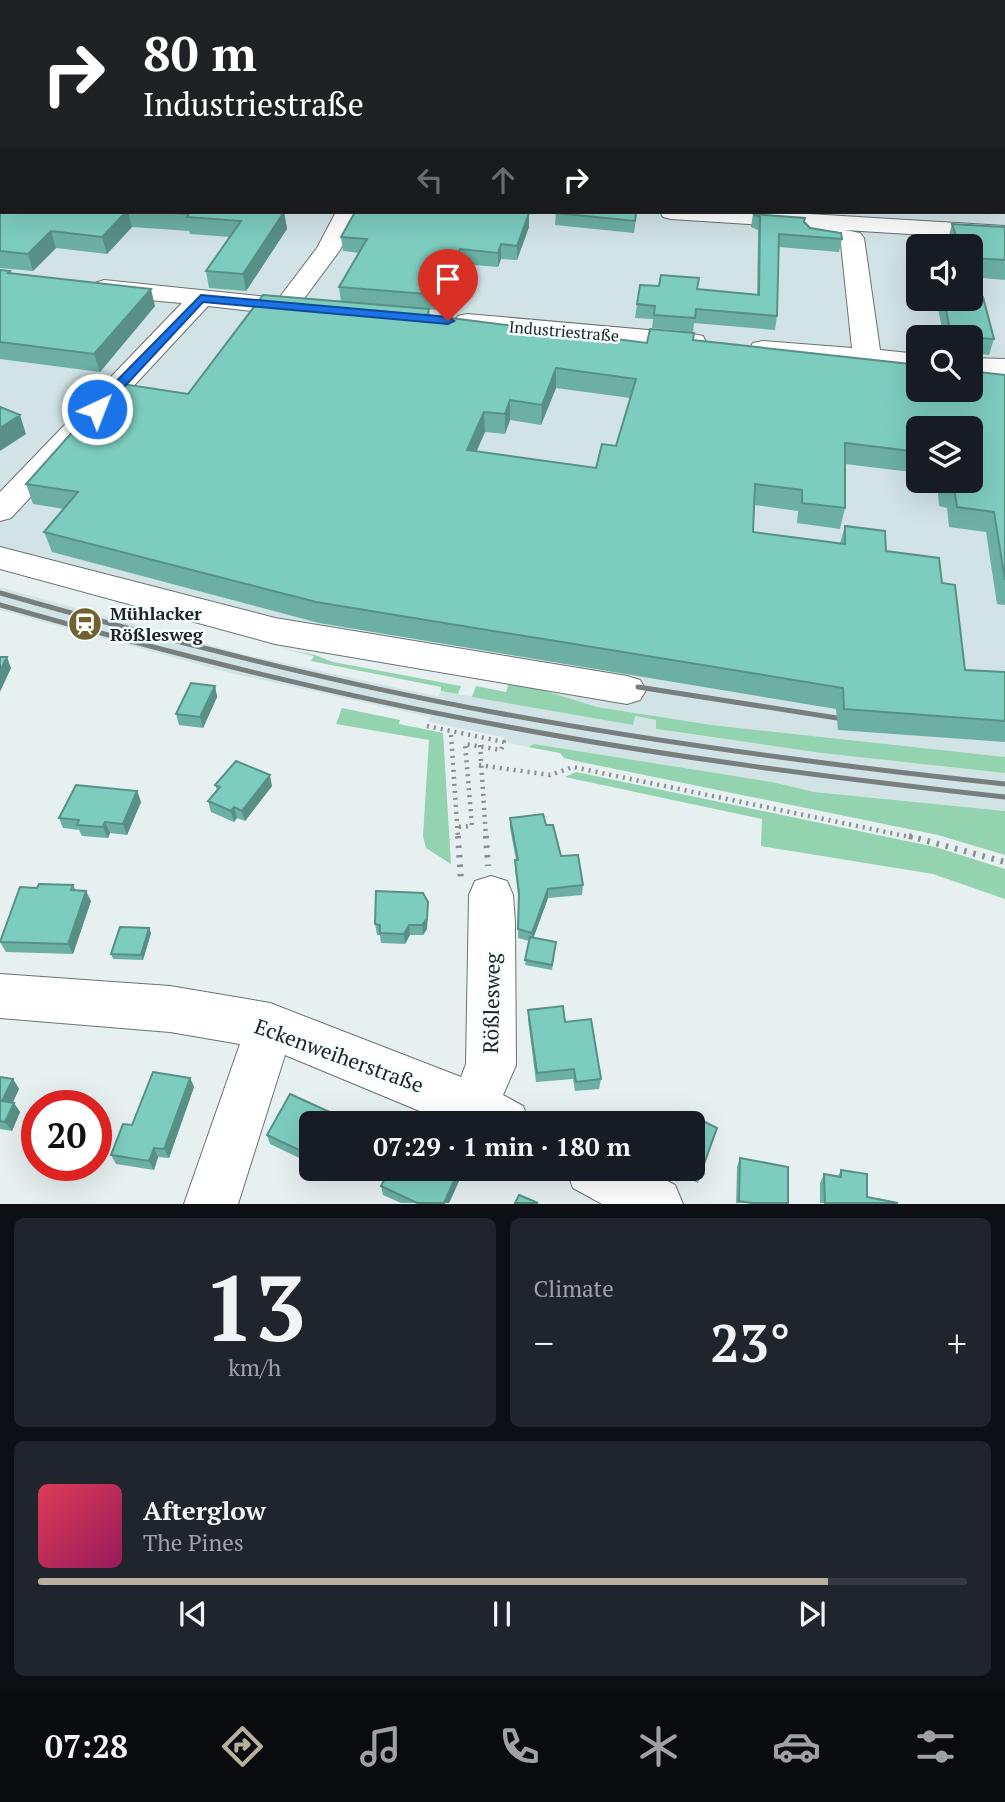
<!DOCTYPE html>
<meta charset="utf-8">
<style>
body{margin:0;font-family:"PT Serif",serif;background:#20242c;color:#f1f3f6;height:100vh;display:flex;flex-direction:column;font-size:26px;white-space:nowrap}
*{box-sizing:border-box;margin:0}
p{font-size:23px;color:#9ea1a6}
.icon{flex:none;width:38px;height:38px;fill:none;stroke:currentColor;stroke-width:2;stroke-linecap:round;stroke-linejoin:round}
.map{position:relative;height:1204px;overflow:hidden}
.side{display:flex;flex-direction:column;gap:14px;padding:14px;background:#0d0f14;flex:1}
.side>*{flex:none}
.guide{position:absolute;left:0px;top:0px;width:1006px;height:214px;box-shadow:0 7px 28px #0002;background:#202124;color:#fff;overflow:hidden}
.controls{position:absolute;left:906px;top:234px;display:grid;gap:14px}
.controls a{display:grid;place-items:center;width:77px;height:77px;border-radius:10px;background:#171b24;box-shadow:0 7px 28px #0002;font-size:35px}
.speed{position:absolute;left:21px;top:1090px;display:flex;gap:14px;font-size:35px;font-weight:700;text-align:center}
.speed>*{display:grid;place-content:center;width:91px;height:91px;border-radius:50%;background:#171b24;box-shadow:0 7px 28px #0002;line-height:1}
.speed .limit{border:10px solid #d22;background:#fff;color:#111}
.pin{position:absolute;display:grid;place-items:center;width:60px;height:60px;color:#fff;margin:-72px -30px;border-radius:50% 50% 50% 0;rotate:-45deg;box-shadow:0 0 7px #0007}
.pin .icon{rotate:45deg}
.me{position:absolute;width:77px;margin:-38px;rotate:43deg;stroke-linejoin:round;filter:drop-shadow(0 0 5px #0008)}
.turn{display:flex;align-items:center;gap:24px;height:147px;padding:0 28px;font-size:32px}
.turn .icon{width:91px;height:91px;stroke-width:2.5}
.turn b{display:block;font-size:49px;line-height:60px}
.lanes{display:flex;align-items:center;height:66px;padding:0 28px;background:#0003;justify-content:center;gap:35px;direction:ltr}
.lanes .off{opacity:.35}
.big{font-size:52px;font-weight:700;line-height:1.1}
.side .tile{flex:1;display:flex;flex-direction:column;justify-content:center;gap:10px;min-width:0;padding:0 24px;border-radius:10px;background:#20242c}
.side .dial{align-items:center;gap:0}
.dial b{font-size:91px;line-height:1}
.song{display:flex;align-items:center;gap:21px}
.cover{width:84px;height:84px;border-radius:10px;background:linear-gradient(135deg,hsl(350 70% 55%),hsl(330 70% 35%))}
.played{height:7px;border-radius:4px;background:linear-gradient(90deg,#b7b19c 85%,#363941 85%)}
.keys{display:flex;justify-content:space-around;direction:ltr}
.heat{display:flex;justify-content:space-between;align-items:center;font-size:38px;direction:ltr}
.side .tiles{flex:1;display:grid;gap:14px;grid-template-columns:1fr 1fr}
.tile:last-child{grid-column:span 2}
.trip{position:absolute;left:299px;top:1111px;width:406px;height:70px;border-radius:10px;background:#171b24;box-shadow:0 7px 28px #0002;font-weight:700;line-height:70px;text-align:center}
.menu{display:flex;height:112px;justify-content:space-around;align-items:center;background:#090b0e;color:#9ea1a6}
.menu .icon{width:49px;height:49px}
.menu .on{color:#b7b19c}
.menu b{font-size:32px;color:#f1f3f6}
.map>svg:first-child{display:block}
.built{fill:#d1e3e5;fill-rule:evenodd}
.green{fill:#94d3b0}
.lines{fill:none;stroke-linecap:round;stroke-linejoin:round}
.minor-casing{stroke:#6a7273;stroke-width:2}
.path-far2{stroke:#898f90;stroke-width:2.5;stroke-dasharray:1 2.5;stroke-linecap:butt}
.path-far1{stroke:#898f90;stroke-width:4.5;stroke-dasharray:2 5;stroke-linecap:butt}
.path{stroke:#898f90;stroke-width:6;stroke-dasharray:2.5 7;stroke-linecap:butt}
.minor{fill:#fff;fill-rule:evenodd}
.rail{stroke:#777e7e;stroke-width:5}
.wall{fill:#6cb0a4;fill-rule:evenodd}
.shaded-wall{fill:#589086}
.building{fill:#7dcdbf;stroke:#589086;stroke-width:2;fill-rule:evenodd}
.route{fill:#1a73e8;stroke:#114b97;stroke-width:2}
.labels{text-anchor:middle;stroke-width:5;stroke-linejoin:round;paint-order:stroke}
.far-street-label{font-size:16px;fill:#202424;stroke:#f5feff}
.poi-label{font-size:18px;font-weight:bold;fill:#202424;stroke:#f5feff;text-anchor:start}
.near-street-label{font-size:21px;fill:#202424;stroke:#f5feff}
</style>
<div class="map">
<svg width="1005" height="1204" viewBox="0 0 1005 1204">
<rect width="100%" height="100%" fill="#e7f0f1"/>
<path class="built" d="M0,122L2,212H1004L1005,186V757L712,725L597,707L499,677L0,550ZM919,247H971V299H919ZM919,338H971V390H919ZM919,429H971V481H919Z
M0,587L242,654L422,693L438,696L441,691L633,725L634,716L657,720L656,729L708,737L1005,773V811L814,792L772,782L534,744L528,747L509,743L503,737L429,722L430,717L230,673L0,610Z"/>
<path class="green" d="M0,0H590L602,2H2V122Z
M281,648L315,655L333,662L461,686L458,694L441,691V687L311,661L314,656Z
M510,680L597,707L712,725L1005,757V773L822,753L656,729V720L635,716L633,725L472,697L476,686L506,692Z
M342,708L400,720L399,724L443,733L451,864L426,848L423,836L429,740L336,724Z
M534,744L772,782L814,792L1005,811V855L938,835L576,761L564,758L560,753L528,747Z
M576,772L935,847L1005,869V899L933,874L761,846L762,819L565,777Z"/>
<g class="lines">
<g class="minor-casing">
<path id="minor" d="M976,0H993L994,2H977Z
M1004,41H1005V51H1004Z
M0,164H2V176H0Z
M336,212H358L340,250L303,300L312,303L316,308L312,313L285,315L208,306L11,518L0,521V492L182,303L104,296L95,293L91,288L95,283L104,280L279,298L317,248Z
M660,212H777L1005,226V240L845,230L860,233L864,238L880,350L919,354V370L763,357L753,355L749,349L753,343L763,341L852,348L841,244L808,238L804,233L809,228L671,219L663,217Z
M467,314L693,334L703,336L706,342L703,348L693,350L458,328L454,322L458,316Z
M971,358L1005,359V375L971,374Z
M0,547L275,618L627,676L640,680L646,690L640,700L627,704L275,644L0,569Z
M491,876L507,881L513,895L515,923L516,1065L503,1095L523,1106L530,1124H451L285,1055L238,1204H184L240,1044L170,1032L0,1018V974L170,986L270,1003L461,1077L466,1064L469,895L475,881Z
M566,1169H645L675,1185L683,1204H602L573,1188Z"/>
</g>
<path class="path-far2" d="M61,0L65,2
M545,0L550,2
M736,0L739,2"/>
<path class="path-far1" d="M427,726L504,742L501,750L465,744L472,826L457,827
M451,735L458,838
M480,745L486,838
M479,765L550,775L573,767L915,838"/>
<path class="path" d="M458,836L461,881
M486,836L488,866
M909,836L1005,862"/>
<use href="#minor" class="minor"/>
<path class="rail" d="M0,593C164,640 330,682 498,713C666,744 835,766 1005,784
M0,605C164,652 330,694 498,725C666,757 835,778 1005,797
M638,687L856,721"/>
</g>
<path class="wall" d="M763,0H949L947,2H762Z
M0,179L2,212H284L287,229L246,291L209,288L206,271L230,237L190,234L189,231L132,227L107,254L56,248L33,271L0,268Z
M556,212H637L634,233L555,225Z
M804,212H845L844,214Z
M753,214L805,222L810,228L842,239L839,252L779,247L777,316L775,330L694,323L693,332L652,328L653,319L635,318L637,304L697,289L757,294L758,230L751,227Z
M952,224L1005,227V280L971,277V247H948L947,243Z
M529,227L517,260L501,259L498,267L460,264L438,310L341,302L339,287L359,253L343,251L341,237Z
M0,270L10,271L11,273L155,306L100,372L0,359Z
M941,299H971L994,339L989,355L971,353V338H944L938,309Z
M429,309L430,315L647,343L693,340L1005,375V605L997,604L986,532L949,527L947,508L939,506L937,481H971L919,429V473L845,464V508L840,529L797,523L798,511L754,505L753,532L840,543L845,526L942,583L965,670L1005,672V742L838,730L836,709L319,623L52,552L44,532L64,509L33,504L26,484L188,394ZM556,388L630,398L616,446L596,468L476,452L485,432L505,434L510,420L541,425Z
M215,686L217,697L203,728L179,725L176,714Z
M215,785L272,786L245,821L237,818L234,822L211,812L208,801L217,790Z
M137,791L141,802L127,835L110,833L108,838L82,836L79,830L63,828L59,818Z
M510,818L546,825L561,856L583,885L582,895L548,898L533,938L556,942L552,970L525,965L529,941L518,938L519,902L515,870V860H516L510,828Z
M73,885L76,890L91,901L73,954L6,952L0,942L37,888Z
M428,913L427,929L423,935H410L405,944L381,943L380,935H377L375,924Z
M151,933L143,960L113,959L111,954Z
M528,1010L565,1022L601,1079L599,1089L575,1091L573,1079L536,1082L528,1020Z
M0,1077L13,1079L19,1089L12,1103H14L20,1112L12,1131L0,1129Z
M190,1078L194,1087L169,1158L158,1157L154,1170L116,1164L111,1155L132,1125Z
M290,1094L345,1119L346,1124H312V1164L270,1144L267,1135Z
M717,1128L698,1183L672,1169H693L699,1129Z
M740,1158L788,1203H736L737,1167Z
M841,1170L867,1197L898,1203H820V1183L824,1174L838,1176Z
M460,1179L449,1203H401L383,1195L381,1186Z"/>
<path class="shaded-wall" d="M925,0H949L947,2H923Z
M126,212H128L132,227L107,254L102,237Z
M284,212L287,229L246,291L243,274Z
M529,213V227L517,260V246Z
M51,231L56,248L33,271L28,254Z
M501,244V259L498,267V253Z
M460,249V264L438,310V295Z
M151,289L155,306L100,372L94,354Z
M556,368V388L541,425L542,405Z
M510,400V420L505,434V414Z
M484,412L485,432L468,471L467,450Z
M20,415L26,434L0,451V428Z
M7,657L11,668L0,692V671Z
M215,686L217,697L203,728L200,717Z
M270,775L272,786L245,821L242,811Z
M137,791L141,802L127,835L123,824Z
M234,807L237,818L234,822L231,811Z
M105,822L110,833L108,838L103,827Z
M548,889V898L532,942V933Z
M86,891L91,901L73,954L68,944Z
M428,902L427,929L423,935L422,925Z
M409,925L410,935L405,944L404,934Z
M149,928L151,933L143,960L141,955Z
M190,1078L194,1087L169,1158L164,1149Z
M13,1079L19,1089L9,1111L2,1101Z
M14,1103L20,1112L12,1131L5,1122Z
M154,1148L158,1157L154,1170L149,1161Z
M459,1170L460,1179L449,1203H444Z"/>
<path class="building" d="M801,0H859L856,2H809Z
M862,0H925L923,2H870Z
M0,179H2V212H126L102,237L51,231L28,254L0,251Z
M152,212H284L243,274L206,271L241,221L187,217L189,214Z
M355,212H510L529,213L517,246L501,244L498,253L460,249L438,295L339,287L367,239L341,237Z
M556,212H636L635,221L556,213Z
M753,214L805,218L804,222L810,228L841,233L842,239L779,234L777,316L696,309L695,318L654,315L655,306L637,304L640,285L659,286L661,275L699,278L697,289L759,295L760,217Z
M952,224L1005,227V260L971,258V247H960Z
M0,270L10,271L8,273L151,289L94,354L0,342Z
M263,295L429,309L427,315L647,343L650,329L694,333L693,340L919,365V390H971V371L1005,375V580L994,512L957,507L954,487L946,486L945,481H971V429H919V452L845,443V508L802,503V490L755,484L753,532L845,544V526L885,531L886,551L939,558L942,583L955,585L965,670L1005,672V721L844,709L843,688L316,602L44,532L78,492L26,484L116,383L188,394ZM556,368L636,379L616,446L602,444L596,468L467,450L484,412L505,414L510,400L542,405Z
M971,296L983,297L994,339L951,336L944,299H971Z
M0,407L20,415L0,428Z
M0,657H7L0,671Z
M191,683L215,686L200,717L176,714Z
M236,761L270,775L242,811L234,807L231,811L208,801L220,787L215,785Z
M76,785L137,791L123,824L105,822L103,827L77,825L79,820L59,818Z
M543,814L546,825H553L561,856L578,855L583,885L548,889L532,933L518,929L519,893L515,860H518L510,818Z
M39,884L73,885L71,890L86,891L68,944L0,942L20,887L37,888Z
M376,891L423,893L428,902L427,919L422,925H409L404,934L380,933V925L375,924Z
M120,927L149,928L141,955L111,954Z
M530,937L556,942L552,965L525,960Z
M563,1006L565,1022L591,1019L601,1079L576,1082L574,1069L537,1073L528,1010Z
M153,1072L190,1078L164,1149L154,1148L149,1161L111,1155L123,1124L132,1125Z
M0,1077L13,1079L2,1101L14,1103L5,1122L0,1121Z
M290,1094L345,1119L342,1124H312V1156L267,1135Z
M670,1113L689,1124H665Z
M703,1121L717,1128L700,1175L690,1169H693V1125L699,1129Z
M740,1158L788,1167V1203H751L739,1201Z
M390,1169H458L459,1170L444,1203H417L381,1186Z
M841,1170L867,1174V1197L898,1203H825L824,1174L841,1177Z
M519,1195L538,1203H515Z"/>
<path class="route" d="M201,295L448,317L454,321L448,324L203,302L101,412H92V406Z"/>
<defs>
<g id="station-disc" transform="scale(1.75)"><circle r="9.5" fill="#70612e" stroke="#f5feff"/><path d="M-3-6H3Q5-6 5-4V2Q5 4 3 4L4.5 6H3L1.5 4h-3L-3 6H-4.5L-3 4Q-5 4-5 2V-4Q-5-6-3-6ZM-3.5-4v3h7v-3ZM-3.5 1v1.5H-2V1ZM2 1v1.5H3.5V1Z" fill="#fff"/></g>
</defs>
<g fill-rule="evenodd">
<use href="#station-disc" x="85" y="624"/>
</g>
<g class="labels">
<g class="far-street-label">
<text transform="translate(564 331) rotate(5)" y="6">Industriestraße</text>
</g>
<g class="poi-label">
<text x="110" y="620">Mühlacker<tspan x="110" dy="21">Rößlesweg</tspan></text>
</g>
<g class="near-street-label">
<text transform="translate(492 1003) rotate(-89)" y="7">Rößlesweg</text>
<text transform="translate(339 1056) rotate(20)" y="7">Eckenweiherstraße</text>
</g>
</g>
</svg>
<div class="controls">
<a><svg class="icon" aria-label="sound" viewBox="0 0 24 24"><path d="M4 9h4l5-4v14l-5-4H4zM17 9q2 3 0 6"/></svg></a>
<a><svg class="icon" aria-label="search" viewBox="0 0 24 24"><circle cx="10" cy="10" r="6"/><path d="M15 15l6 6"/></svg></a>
<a><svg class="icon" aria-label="layers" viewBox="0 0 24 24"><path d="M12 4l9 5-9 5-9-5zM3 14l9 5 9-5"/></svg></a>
</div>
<div class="speed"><div class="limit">20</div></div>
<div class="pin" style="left:448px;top:321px;background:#d93025"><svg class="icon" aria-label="arrive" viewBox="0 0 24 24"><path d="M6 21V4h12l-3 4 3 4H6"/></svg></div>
<svg class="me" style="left:97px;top:409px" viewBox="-20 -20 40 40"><circle r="17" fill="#1a73e8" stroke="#fff" stroke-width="3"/><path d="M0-11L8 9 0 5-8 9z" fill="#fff"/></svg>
<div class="trip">07:29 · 1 min · 180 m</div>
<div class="guide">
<div class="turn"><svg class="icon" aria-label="right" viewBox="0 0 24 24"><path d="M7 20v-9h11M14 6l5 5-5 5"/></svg><div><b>80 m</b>Industriestraße</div></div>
<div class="lanes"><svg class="icon off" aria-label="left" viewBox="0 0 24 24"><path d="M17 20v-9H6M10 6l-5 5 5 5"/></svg><svg class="icon off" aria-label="ahead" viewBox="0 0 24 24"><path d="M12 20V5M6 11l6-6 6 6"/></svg><svg class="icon" aria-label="right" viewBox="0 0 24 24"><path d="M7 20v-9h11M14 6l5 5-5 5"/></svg></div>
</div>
</div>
<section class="side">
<div class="tiles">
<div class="tile dial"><b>13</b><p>km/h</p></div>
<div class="tile"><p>Climate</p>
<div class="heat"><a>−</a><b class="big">23°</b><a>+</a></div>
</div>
<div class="tile">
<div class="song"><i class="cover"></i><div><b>Afterglow</b><p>The Pines</p></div></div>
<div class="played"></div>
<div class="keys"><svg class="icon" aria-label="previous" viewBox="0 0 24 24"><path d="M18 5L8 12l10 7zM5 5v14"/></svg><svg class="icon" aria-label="pause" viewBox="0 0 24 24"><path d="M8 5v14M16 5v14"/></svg><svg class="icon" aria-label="next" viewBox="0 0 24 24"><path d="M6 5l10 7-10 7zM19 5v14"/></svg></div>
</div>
</div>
</section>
<nav class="menu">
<b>07:28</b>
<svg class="icon on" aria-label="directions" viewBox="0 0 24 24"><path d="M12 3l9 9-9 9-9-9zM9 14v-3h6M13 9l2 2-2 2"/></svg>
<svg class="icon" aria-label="music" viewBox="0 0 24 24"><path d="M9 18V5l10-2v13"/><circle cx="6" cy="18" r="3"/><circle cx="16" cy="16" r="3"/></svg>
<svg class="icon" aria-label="phone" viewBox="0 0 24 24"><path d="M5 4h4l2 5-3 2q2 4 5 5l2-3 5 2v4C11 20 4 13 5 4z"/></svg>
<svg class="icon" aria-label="climate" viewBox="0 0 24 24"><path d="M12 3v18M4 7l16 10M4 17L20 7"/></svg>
<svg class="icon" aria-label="car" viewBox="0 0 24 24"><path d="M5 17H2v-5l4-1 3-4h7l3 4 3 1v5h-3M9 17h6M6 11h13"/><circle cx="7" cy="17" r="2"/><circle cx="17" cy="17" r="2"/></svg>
<svg class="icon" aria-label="filters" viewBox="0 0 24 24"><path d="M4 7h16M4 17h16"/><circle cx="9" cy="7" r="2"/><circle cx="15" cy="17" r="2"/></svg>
</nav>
